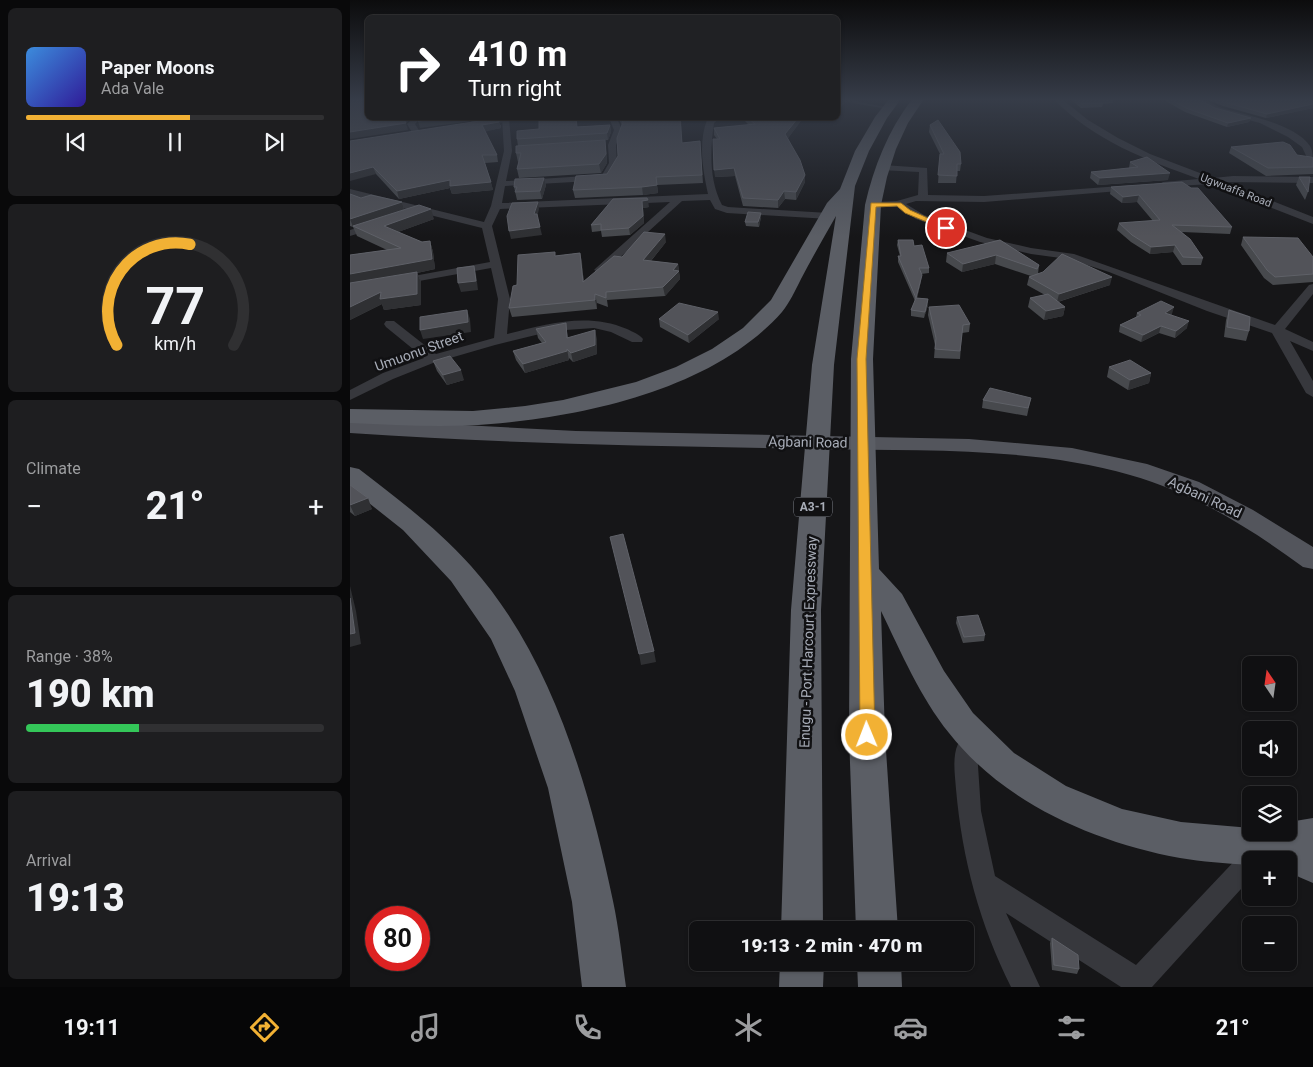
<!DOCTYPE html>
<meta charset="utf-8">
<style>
body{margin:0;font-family:Roboto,sans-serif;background:#1e1e20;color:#f1f3f6;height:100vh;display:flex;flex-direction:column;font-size:19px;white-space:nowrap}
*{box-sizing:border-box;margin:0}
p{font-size:16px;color:#9c9d9f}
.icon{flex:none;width:28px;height:28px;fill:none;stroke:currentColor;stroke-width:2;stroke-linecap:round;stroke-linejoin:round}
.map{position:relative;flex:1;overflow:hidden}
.sheet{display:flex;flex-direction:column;gap:8px;padding:8px;background:#09090a;width:350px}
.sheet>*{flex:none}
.hud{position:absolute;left:15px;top:15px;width:475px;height:105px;border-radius:8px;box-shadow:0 1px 4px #0004,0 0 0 1px #303032;background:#202124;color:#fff;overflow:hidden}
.needle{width:32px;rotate:347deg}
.controls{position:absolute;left:892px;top:656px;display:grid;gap:10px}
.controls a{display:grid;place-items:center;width:55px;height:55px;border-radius:8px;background:#101012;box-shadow:0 1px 4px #0004,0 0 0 1px #303032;font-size:25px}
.speed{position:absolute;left:15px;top:906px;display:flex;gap:10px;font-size:25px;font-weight:700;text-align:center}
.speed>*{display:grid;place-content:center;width:65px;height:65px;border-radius:50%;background:#101012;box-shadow:0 1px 4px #0004,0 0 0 1px #303032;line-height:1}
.speed .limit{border:8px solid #d22;background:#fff;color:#111}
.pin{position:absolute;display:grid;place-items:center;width:42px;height:42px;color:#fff;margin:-21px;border:2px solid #fff;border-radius:50%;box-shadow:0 1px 5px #0007}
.me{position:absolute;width:55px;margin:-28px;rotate:359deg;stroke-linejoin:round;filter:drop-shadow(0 0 4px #0008)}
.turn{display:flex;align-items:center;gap:18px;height:105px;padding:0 20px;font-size:22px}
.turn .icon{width:65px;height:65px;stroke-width:2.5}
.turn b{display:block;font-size:35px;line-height:42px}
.big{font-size:38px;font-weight:800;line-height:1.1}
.sheet .card{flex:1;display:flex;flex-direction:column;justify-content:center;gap:8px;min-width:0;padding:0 18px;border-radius:8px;background:#1e1e20}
.sheet .dial{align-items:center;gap:0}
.dial svg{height:130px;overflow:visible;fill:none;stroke:#303032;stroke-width:7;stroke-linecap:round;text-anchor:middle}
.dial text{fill:#f1f3f6;stroke:none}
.song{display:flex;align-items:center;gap:15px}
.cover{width:60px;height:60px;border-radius:8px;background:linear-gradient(135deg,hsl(210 70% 55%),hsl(250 70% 35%))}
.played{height:5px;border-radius:2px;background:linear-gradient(90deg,#f2b134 55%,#303032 55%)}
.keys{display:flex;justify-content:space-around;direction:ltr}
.heat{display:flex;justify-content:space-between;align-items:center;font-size:28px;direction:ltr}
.charge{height:8px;border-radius:4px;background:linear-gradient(90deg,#34c759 38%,#303032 0)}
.trip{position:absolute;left:339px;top:921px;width:285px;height:50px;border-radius:8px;background:#101012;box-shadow:0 1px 4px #0004,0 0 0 1px #303032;font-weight:800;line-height:50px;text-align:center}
.menu{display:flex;height:80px;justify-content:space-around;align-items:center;background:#060607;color:#9c9d9f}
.menu .icon{width:35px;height:35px}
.menu .selected{color:#f2b134}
.menu b{font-size:22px;color:#f1f3f6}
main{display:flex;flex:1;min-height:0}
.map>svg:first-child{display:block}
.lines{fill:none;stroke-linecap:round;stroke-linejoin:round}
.service{fill:#37383d;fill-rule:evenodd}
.minor{fill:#37383d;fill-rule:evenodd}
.tertiary{fill:#37383d;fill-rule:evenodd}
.primary{fill:#53555c;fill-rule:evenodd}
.trunk{fill:#5b5e65;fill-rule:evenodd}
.wall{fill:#47494d}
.shaded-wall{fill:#2f3033}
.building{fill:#525359;stroke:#5f6168}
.route{fill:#f2b134;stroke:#9d7322}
.labels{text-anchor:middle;stroke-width:5;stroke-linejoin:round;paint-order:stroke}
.far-street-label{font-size:11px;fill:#a8adb8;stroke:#111113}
.shield{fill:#111113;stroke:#7b7e86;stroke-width:1}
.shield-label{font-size:12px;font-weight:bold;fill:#a8adb8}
.street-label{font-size:14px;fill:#a8adb8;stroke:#111113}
</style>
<main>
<section class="sheet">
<div class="card">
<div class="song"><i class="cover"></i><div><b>Paper Moons</b><p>Ada Vale</p></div></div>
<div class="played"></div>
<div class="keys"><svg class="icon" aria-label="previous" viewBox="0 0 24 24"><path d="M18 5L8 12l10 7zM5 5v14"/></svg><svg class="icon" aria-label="pause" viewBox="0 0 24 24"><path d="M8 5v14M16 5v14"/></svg><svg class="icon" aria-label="next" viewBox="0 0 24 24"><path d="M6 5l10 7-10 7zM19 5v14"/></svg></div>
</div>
<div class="card dial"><svg viewBox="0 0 100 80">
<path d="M14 69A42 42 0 1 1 86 69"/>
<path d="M14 69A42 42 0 0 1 59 7" stroke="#f2b134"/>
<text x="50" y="56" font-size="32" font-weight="700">77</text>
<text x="50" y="72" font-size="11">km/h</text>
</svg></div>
<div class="card"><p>Climate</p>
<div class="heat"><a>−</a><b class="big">21°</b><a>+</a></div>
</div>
<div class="card"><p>Range · 38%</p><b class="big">190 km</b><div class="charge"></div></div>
<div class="card"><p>Arrival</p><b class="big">19:13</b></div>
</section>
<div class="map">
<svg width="963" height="987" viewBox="0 0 963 987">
<rect width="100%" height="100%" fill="#161618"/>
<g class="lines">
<path class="service" d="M503,99H506L505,101L540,108L538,109L502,103Z"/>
<path class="minor" d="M704,99H712L738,120L768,138L800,154L863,178L883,176L963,177V183L875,182L963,217V224L861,184L810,187L808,185L813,182L849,179C799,161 742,140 704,99Z
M843,99C855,98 862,104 872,108C896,115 945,124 960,146C963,151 963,158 963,165L959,162L952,147L938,137L910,123L865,111Z
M63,118H71L65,124L70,132L69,134H63L57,124Z
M152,118L159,119L162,151L156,181L252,175L259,163L258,145L264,130L259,118H267L272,130L266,145L267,163L258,180L155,186L152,203L358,194C353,171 348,143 357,120L362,118H370L364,123C360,150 359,180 372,205L378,207L479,213L484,216L479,219L377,213L365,209L360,200L332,201L254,272L250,273L244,270L246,268L320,202L150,209L142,226L160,299L157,334C197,324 237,312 277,329C283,332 289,334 293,339L292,342H282L261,332L244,328L202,331L145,345L83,363L43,379L0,400V390L33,373L74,358L36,327L34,324L36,321H44L86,354L144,338L148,299L141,268L47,285L43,284L41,282L43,280L47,279L140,262L132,228L0,195V189L134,222L141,206L154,151Z
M533,165L577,168L578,195L634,196L784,185L786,187L781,190L634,202L566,201L556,204L574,215L637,238L681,248L724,254L925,325L959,285L963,284V294L935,329L963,342V351L940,341L963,381V397L956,393L922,333L857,311L759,272L718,259L681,254L630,242L566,219L547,207H520V203L523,202L547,201L568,195L569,172L530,170L529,168Z
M26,222L30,223V227L0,236V230Z
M616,742L624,744L627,751L631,811L645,876L786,965L892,853L901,849L910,853L913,860H901V878L802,987H771L656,913L690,987H661C630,925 612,859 606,789C605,775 602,757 608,744Z"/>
<path class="tertiary" d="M146,118H167L162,121L122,127L117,124L122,121Z"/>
<path class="primary" d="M0,419L226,431L619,439L722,448L797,464L849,482L903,510L963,547V569L953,567C900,528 844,493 780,475C686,447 571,451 472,449C315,446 157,444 0,433Z"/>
<path class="trunk" d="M539,99H551L537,118L519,151L505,186L484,365L471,610L473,930H431L441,610L462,365L486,216C474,237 462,258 451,279C445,291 440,302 432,312C365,388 238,416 141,424C94,428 47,425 0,423V409L123,411L175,406L213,400L286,382L326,367L362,349L393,328L421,300L477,203L490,189L505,151L525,117Z
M562,99H574L558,123L546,149L537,177L531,205L523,359L529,569L552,594L594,671L623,713L664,753L716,786L772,809L831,822L901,828V832H939V822L963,818V883L949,877L939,870V860H901V865H898C876,863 852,862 830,858C744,842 654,803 599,733C570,697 551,652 531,611L535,735L548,930H506L499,735L501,359L515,205C524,166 538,131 562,99Z
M0,467L9,469C49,500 87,528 121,566C201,655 239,786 263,901C269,929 272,958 276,987H232L222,902L198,788L165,691L141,639L101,581L53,530L0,488Z
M430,962H474L473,987H429Z
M507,962H551L552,987H508Z"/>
</g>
<path class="wall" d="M488,99H501L500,102Z
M720,99H763V103L753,104L752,107L731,108Z
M812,99H848L865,108L901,118L899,122L877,127L835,112Z
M856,99H960L963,108L916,118L873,106Z
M268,118H331L332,143L350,141L353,183L307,185L308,193L293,195L225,198L223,190L257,174L268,156L272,125Z
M392,118H453L438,138L455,175V182L446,200L435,199L428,208L393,206L385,176L365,177L367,139L364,135V128L399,125Z
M151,125V128L135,131L147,155L148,162L135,163L143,190L102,194L100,188L49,199L26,174L0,141Z
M260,125L261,132L258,140L168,146L167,139L189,129Z
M580,125L611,164L610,171H607L606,183H588L590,154L579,132Z
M881,147L963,158V174L916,176L879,153Z
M256,149L257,163L251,173L169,178L167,169L169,161L168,162L166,153Z
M780,162L818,180L748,185L740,178L741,172L779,168Z
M949,177L958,192L955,200L946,185Z
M194,178L196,185L192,199L167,200L164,187Z
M832,182L882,227L880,234L832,232L853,258L851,265H832L823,252L800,254L781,242L767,230L769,223L803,221L787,202L772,203L760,194L761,187Z
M0,194L11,198L52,202L54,210L84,219L48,232L72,242L80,241L83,252L85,269L67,273L71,282V305L34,310L32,304L0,320V255L37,250L7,236L3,227L0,226Z
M263,199L299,207L293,208L294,223L280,235L252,237L251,231L242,232L241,225Z
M411,217L409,227L396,226L395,222Z
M893,237L963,257V282L923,285L914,278L891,245Z
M548,240L564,246L579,268V273L571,274V281L567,298L578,299V305L574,318L561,316V310L565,301L548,262V256H550L547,245Z
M650,240L689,265L688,274L760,285L708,302L715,307L713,316L694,320L678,307L680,298L695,295L677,285L679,277L681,276L645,264L612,272L596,262L597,253Z
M316,242L301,261L328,264L330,279L315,296L257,300L258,307L247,303V309L162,317L159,308L205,256L230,253L234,281L272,257Z
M579,307L620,324L619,332L612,333L610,359L584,358L585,345L578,315Z
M879,310L899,331L896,341L874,337L876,320Z
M787,313L822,314L821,315L837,328L825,338L809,333L791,342L769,332L770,325L786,317Z
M309,319H369L339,343L310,327Z
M186,329L217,332L218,338L247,339V354L223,362L219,358V360L175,373L166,360L163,351L192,343L188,338Z
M83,361L114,380L97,385L87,371Z
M759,367L801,373L799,383L778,390L757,377Z
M681,398L677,416L632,408L633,400Z
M0,485L22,509L5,516L0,512Z
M607,617L635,635L634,641L613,643L606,623Z
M702,938L729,969L727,974L702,970L700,943Z"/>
<path class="shaded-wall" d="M493,99H497V101L488,110V104Z
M963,104V108L916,118L917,114Z
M53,118H62L56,123L58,130L0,139V132Z
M94,118H144L70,128L68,121Z
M149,118L151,128L134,132L132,125Z
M448,118H453L436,141L435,134Z
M901,118L899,122L877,127L878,123Z
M260,125L261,132L258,140L257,133Z
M255,140L257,163L251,173L249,164Z
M23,167L26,174L0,181V173Z
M384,168L385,176L365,177L364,170Z
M820,173L818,180L748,185L750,178Z
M455,175V182L446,200V192Z
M194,178L196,185L192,199L190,191Z
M100,180L141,182L143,190L102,194L100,188L49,199L47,191Z
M307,185L308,193L293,195L292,187Z
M434,191L435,199L428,208V200Z
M789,195L787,202L772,203L773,197Z
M298,200L299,207L293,208L294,223L280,235L279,228L292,201Z
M52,202L54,210L3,226V227L0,219Z
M188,202L189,209L186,222L184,214Z
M81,209L84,219L37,236L34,226Z
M411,213V217L409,227L408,222Z
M190,227L192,235L161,239L159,231Z
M315,234L316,242L295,268L293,260Z
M80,241L83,252L85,269L67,273L71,282V305L34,310L32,304L0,320V307L31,292L0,286V274Z
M825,245L823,252L800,254L801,247Z
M230,253L232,261L234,290L233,282Z
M646,255L645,264L612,272L613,264Z
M328,264L330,279L315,296L313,287L323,270Z
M124,266L126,274L128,290L111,292L108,283Z
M572,275L571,281L566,303V298Z
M762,277L760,285L707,302L709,294Z
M245,294L247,303V309L245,300Z
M578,299V305L574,318L575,312Z
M715,307L713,316L694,320L696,311Z
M824,307L822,314L813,320L815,313Z
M117,310L120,319L121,332L73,339L70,330Z
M368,312L369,319L339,343L338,335Z
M839,321L837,328L825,338L826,331Z
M811,326L809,333L791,342L793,335Z
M245,330L247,339V354L223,362L221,353Z
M217,349L219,360L175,373L173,364Z
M111,370L114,380L97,385L93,375Z
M801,373L799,383L778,390L780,380Z
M18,498L22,509L5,516L0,505Z
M0,586L6,611L11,644L0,647Z
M304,651L306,662L291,665L289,654Z"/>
<path class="building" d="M0,99H18V118H53L56,123L0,132Z
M488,99H493L488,104Z
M726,99H763H749L753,103L732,104Z
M820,99H848L865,108L901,118L878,123L836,108Z
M867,99H960L963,102V104L917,114L874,102Z
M65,118H94L68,121Z
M149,118V122L132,125L147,155H132L141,182L100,186V180L47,191L23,167L0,173V141Z
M189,118H226L227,127L260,125L257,133L167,139V131L189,129Z
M270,118H330L332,143L350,141L352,175L306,177L307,185L292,187L223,190L226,176L257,174L268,156L267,138L273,122Z
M398,118H448L435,134L450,160L455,175L446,192L434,191L428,200L393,198L384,168L364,170L363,139H370L364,128L405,124Z
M588,120L610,152L611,164H607V176L588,175L590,154H594L580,125Z
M255,140L256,154L249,164L167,169L171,153H166V146Z
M933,142L940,145L947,155L961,157L963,158V167L918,168L881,147Z
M797,157L820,173L750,178L741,172L788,167L780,162Z
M949,177H960L958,192Z
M194,178L190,191L165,192L167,187H164L165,179Z
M832,182L841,188H848L882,227L822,225L840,239L853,258L833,257L825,245L801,247L782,235L769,223L810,220L789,195L773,197L761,187Z
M0,194L11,198L21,195L52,202L0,219Z
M297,198L298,200L292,201L293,216L279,228L251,230V224L241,225L263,199Z
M188,202L184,214H187L190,227L159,231L157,216L162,203Z
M69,205L81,209L34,226L72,242L80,241L82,259L0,274V255L51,248L3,226Z
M398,212L411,213L408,222H395Z
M294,232L315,234L293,260L328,264L323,270L329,271L313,287L256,292V298L245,294V300L159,308L163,286L167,285L168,255L205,252V256L230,253L233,282L264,256L272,257Z
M893,237L948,238L963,257V274L925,277L917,270Z
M548,240H563L564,246L572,245L579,268H569L572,275L566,298L578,299L575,312L561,310L566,298L548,256H551Z
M650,240L689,265L687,269L646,255L613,264L597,253Z
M712,254L762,277L709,294L679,277L693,272Z
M124,266L126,281L108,283L107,268Z
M67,272V294L30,299L31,292L0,307V283Z
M698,294L715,307L696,311L680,298Z
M811,301L824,307L815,313L839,321L826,331L811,326L793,335L770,325L791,315L787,313Z
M329,303L368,312L338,335L309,319Z
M609,305L620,324L613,325L610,351L585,349L586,338L579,307Z
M117,310L118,322L70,330V317Z
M879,310L900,317L899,331L877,327Z
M216,323L217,338L245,330V345L221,353L217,349V351L173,364L163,351L196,342L186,329Z
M100,356L111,370L93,375L83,361Z
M780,360L801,373L780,380L759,367Z
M640,388L681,398L678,408L633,400Z
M0,485L18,498L0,505Z
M273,534L304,651L289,654L260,537Z
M0,598L5,633L0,634Z
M628,615L635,635L614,637L607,617Z
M702,938L728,955L729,969L704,965Z"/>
<linearGradient id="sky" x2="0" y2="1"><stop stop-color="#0c0c0d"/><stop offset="0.42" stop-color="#363c48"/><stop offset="1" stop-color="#363c48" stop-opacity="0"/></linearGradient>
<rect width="963" height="237" fill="url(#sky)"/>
<path class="route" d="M521,203H551L560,210L600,228L594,229L555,213L547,206L526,207L516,359L525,735L523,739L517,741L512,739L510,735L507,359Z"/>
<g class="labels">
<g class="far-street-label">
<text transform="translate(886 190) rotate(21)" y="4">Ugwuaffa Road</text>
</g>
<rect class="shield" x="444" y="497.5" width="38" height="19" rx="4"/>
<g class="shield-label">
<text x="463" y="511">A3-1</text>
</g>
<g class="street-label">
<text transform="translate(69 351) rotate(-20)" y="5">Umuonu Street</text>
<text transform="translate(458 442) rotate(1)" y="5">Agbani Road</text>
<text transform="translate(855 497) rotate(25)" y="5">Agbani Road</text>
<text transform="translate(458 642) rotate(-88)" y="5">Enugu - Port Harcourt Expressway</text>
</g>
</g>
</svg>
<div class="controls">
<a><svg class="needle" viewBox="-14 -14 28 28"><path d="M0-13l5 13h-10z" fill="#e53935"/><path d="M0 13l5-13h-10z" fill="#9c9d9f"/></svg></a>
<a><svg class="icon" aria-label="sound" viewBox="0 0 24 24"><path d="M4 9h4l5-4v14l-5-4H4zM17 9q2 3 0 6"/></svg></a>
<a><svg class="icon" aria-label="layers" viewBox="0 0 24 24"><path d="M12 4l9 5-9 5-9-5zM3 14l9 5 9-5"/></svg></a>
<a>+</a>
<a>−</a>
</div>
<div class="speed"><div class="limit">80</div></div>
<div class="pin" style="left:596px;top:228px;background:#d93025"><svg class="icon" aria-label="arrive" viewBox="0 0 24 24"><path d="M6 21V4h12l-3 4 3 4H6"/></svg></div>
<svg class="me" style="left:517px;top:735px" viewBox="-20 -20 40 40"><circle r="17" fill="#f2b134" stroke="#fff" stroke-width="3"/><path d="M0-11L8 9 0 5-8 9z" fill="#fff"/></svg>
<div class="trip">19:13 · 2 min · 470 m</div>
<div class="hud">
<div class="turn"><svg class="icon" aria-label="right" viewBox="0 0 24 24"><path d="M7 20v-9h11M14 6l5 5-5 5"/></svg><div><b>410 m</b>Turn right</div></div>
</div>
</div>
</main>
<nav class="menu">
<b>19:11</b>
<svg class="icon selected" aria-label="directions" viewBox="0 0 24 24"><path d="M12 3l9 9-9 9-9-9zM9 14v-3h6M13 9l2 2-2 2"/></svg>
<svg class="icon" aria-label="music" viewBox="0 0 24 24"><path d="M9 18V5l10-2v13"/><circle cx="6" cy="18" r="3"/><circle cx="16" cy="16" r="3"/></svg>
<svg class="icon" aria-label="phone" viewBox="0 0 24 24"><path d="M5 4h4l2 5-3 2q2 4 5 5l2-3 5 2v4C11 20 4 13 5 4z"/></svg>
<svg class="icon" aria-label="climate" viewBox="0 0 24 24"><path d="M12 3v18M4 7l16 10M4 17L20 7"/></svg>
<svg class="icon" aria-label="car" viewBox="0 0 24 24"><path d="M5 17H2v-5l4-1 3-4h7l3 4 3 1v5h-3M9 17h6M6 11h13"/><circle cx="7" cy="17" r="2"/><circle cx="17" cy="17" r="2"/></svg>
<svg class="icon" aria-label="filters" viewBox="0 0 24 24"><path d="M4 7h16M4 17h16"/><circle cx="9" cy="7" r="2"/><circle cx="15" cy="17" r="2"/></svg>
<b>21°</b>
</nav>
